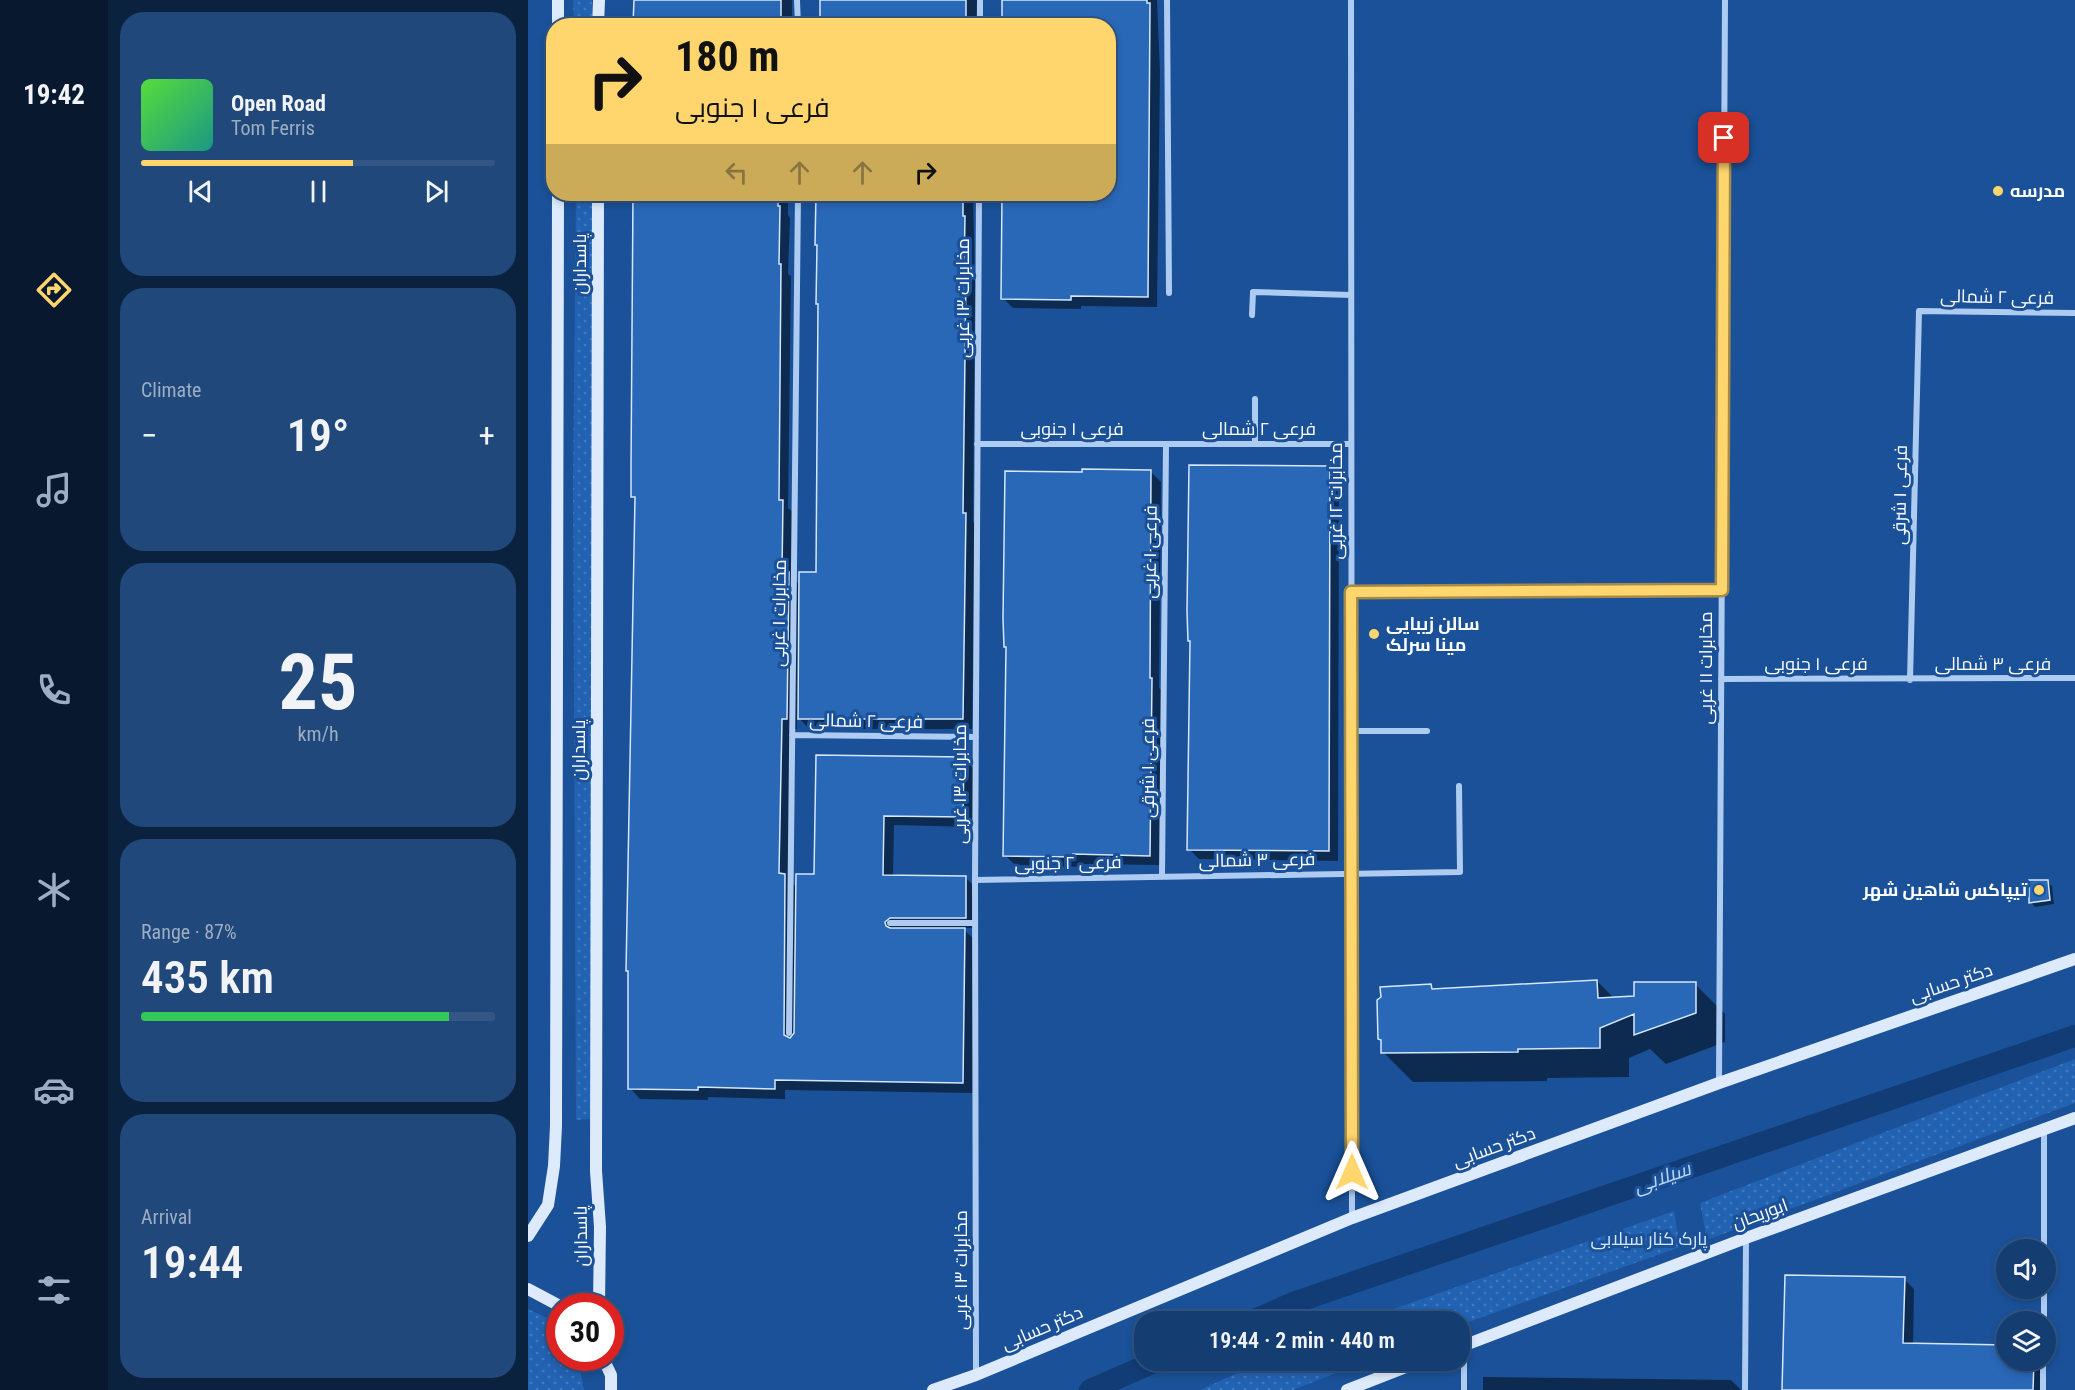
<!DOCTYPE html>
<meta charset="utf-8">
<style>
body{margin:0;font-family:"Roboto Condensed",Cairo,sans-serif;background:#21487a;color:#f1f3f6;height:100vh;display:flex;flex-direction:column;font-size:22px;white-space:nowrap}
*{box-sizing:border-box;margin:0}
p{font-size:20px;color:#9daec4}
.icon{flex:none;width:33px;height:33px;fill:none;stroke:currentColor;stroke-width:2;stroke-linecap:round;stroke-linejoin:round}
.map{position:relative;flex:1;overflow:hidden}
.sheet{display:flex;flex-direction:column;gap:12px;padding:12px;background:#0b223f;width:420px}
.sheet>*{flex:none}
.hud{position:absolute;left:18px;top:18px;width:570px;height:183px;border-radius:24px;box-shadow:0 3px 9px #0003,0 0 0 2px #335684;background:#ffd66e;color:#111;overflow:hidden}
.tools{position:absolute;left:1468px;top:1239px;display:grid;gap:12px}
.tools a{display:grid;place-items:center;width:60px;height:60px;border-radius:50%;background:#143d72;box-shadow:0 3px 9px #0003,0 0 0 2px #335684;font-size:30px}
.speed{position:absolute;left:18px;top:1293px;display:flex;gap:12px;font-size:30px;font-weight:700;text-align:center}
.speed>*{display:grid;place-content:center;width:78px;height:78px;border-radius:50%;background:#143d72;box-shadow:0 3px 9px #0003,0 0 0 2px #335684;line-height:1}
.speed .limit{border:9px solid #d22;background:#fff;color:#111}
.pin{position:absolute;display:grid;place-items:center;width:51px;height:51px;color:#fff;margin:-26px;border-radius:12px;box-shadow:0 3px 9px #0006}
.me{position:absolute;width:66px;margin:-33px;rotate:0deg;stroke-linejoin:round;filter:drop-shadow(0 0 4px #0008)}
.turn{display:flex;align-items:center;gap:21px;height:126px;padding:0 30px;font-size:27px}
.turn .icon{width:78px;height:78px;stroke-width:2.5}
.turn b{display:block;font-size:42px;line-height:51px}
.lanes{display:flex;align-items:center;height:57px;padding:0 30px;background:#0003;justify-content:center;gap:30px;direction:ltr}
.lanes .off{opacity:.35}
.big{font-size:45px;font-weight:600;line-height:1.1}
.sheet .card{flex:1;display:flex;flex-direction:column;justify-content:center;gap:9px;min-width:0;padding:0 21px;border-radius:24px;background:#21487a}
.sheet .dial{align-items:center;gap:0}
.dial b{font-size:78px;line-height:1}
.song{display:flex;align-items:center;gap:18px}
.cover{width:72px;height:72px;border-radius:9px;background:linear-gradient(135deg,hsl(110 70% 55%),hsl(170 70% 35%))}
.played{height:6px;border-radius:3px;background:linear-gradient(90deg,#ffd66e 60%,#335684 60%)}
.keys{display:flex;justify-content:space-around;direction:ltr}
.heat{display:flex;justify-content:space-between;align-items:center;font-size:33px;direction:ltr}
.charge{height:9px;border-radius:4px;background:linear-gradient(90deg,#34c759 87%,#335684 0)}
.trip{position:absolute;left:606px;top:1311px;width:336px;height:60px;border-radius:24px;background:#143d72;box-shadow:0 3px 9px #0003,0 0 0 2px #335684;font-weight:600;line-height:60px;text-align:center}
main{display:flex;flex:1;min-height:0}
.tab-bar{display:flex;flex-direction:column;width:108px;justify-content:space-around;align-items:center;background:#08182e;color:#9daec4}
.tab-bar .icon{width:42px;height:42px}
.tab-bar .on{color:#ffd66e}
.tab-bar b{font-size:27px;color:#f1f3f6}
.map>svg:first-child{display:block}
.green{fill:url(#green-dots)}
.shadow{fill:#0007}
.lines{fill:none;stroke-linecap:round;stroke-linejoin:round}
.canal{stroke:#113c76;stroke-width:22}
.building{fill:#2967b7;stroke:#d5e7fc;stroke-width:1.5}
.minor{stroke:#aeccf1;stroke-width:6}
.secondary{stroke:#dceafc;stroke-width:12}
.route-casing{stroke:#a68b48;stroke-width:15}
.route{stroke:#ffd66e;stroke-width:10}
.poi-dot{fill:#ffd66e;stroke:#1a5198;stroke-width:2}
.labels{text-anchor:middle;stroke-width:6;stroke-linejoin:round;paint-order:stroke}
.poi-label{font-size:18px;font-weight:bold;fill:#fff;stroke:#1a5198;text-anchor:start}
.street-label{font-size:18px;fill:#fff;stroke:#1a5198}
.park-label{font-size:18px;fill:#d5e7fc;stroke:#1a5198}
.water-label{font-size:20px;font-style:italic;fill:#bbd6f7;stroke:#1a5198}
</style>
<main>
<nav class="tab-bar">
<b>19:42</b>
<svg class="icon on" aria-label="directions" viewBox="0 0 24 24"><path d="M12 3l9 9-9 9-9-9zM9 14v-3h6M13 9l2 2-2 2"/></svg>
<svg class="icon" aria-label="music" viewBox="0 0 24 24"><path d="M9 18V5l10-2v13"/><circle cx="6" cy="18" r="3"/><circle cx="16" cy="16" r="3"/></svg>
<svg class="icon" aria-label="phone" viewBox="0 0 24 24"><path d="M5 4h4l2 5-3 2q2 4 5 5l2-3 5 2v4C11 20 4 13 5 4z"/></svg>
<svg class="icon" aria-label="climate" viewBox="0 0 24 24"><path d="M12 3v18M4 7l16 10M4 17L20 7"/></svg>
<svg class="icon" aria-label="car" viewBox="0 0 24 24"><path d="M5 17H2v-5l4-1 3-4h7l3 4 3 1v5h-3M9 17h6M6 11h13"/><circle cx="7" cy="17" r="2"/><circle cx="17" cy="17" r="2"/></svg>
<svg class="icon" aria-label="filters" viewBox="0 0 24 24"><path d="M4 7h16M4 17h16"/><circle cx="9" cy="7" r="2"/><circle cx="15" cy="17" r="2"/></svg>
</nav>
<section class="sheet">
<div class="card">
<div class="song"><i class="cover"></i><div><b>Open Road</b><p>Tom Ferris</p></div></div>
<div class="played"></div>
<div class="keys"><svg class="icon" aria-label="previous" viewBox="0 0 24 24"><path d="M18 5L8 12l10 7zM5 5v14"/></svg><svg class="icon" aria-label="pause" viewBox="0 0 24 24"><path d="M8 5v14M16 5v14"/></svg><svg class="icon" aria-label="next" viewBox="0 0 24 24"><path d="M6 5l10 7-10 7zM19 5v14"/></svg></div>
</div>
<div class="card"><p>Climate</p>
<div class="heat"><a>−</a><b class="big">19°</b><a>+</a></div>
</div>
<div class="card dial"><b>25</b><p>km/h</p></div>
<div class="card"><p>Range · 87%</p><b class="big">435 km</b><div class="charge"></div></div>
<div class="card"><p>Arrival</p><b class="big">19:44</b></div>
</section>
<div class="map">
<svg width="1547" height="1390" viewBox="0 0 1547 1390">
<defs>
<pattern id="green-dots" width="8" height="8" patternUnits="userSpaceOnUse" patternTransform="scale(1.5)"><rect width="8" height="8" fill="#2262b2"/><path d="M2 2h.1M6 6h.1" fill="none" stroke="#437abe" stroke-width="1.8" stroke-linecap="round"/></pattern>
</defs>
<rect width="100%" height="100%" fill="#1a5198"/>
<path class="green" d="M45,0H64V25H46Z
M48,194H64V1119L48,1120L45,484Z
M1547,1059V1103L1179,1240L1172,1203Z
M1146,1211L1152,1247L932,1325V1322L831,1321Z
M0,1309L19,1318L31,1330L32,1358H50L56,1390H0Z
M736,1361V1360L839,1361L765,1390H672Z"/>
<path class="shadow" d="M108,0H264V26H107Z
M294,0H449L448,26H293Z
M476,0H629L632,73L629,307L553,306V309L485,308L475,298L476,194H580V26Z
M104,194H260V215L262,218L260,274L263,276L260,508L265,512L264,577L273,586L289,574L291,305L289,245L290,194H445L447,286L445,522L447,524L444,729H281L269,716V729H264L261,879L269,888L287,876L290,756L436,759L446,769L445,827L366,825L365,877L438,878L448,888L447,928H434L447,940L445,1093L257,1090V1099L180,1097V1100L112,1099L102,1088L108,501L105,497L106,204L104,202Z
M801,467L811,477L810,861L671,859L661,849L664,643L661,640Z
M623,472L633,482L631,688L634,690L632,865L555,864V867L487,865L477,855Z
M1519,882L1524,886L1526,904L1507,907L1503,902Z
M1069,981L1086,998L1108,997L1167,984L1197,1014V1042L1138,1064L1122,1049L1101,1058V1077L1019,1078V1081L885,1082L855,1052V1042L851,1038L903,986L907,990Z
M1376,1279L1386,1289L1385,1345L1479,1347V1360H1516L1515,1390H1255Z
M955,1377L1203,1380L1213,1390H955Z"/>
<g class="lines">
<path class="canal" d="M722,1322L765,1303L1547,1036
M562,1390L631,1360"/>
</g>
<path class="building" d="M106,0H253V26L105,24Z
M292,0H438V26H292Z
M474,0H619V3H622L620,297L543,296V300L473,299L474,194H580V26H474Z
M105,194H250V206H252L251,264H253L251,500H255L254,572H261L259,719H254L251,873L257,874L256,1035L262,1038L266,1033L268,874H286L288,755L436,757L435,817L356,816L355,875L438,876V918H362L357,922L358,926L362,928H437L435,1083L247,1080V1089L170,1087V1090L100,1089V971H98L107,497H103V468Z
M288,194H435V216H437L436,275H438L435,513H438L435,719H270L271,572H288L290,304H288L289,245H287Z
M661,465L802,466L801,851L659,850L662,641H660L659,611Z
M554,469L623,470L622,678H624L622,856L545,854V857L475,856L478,647H476L475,618L477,471L554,472Z
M1501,880H1520L1522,900L1501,903Z
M1069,980L1070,998L1106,996V982H1168V1013L1106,1035V1014L1072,1028V1048L990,1049V1052L853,1053V1040L850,1039L849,1000L853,997L852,987L903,984L904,989Z
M1257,1275L1377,1277L1375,1343L1479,1345V1360H1506L1505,1390H1254Z"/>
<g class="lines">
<path class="minor" d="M269,0L270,26
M639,0L641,293
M823,0L824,1217
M452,26V0
M724,315L725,292L823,295
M727,399V444
M449,444H823
M823,592L1194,590
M1193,679L1547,678
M1382,680L1391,311L1547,313
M823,731H899
M264,735L448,737
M634,877L638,444
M447,880L932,872L931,786
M362,923H447
M261,1033L270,194
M1191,1082L1197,0
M1516,1250V1130
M1516,1322V1288
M448,1375L447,880L451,194
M936,1390V1346
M1217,1390L1218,1239
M1515,1390V1360"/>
<path class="secondary" d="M30,26V0
M70,26L71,0
M70,194L68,1171L72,1227L71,1306
M0,1236L20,1205L26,1166L28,1126L30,194
M0,1289L32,1306
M932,1347L1218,1238L1547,1118
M75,1358L83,1375V1390
M405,1390L448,1375L824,1218L1191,1083L1547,959
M819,1390L896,1360"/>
</g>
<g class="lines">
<g class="route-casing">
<path id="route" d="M824,1172L823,592L1194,590L1196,138"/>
</g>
<use href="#route" class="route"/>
</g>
<g class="poi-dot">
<circle cx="1470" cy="191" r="6"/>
<circle cx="846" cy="634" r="6"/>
<circle cx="1511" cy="890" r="6"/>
</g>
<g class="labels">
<g class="poi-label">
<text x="1482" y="197">مدرسه</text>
<text x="858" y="630">سالن زیبایی<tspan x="858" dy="21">مینا سرلک</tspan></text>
<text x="1499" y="896" text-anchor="end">تیپاکس شاهین شهر</text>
</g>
<g class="street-label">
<text transform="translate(52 264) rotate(-90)" y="6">پاسداران</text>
<text transform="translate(1469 297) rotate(1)" y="6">فرعی ۲ شمالی</text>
<text transform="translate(435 298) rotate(-90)" y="6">مخابرات ۱۳ غربی</text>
<text x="544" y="435">فرعی ۱ جنوبی</text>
<text x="731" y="435">فرعی ۲ شمالی</text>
<text transform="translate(1372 495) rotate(-89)" y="6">فرعی ۱ شرقی</text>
<text transform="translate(808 501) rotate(-90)" y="6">مخابرات ۱۲ غربی</text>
<text transform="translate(622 552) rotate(-89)" y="6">فرعی ۱ غربی</text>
<text transform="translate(251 613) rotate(-89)" y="6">مخابرات ۱ غربی</text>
<text x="1288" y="670">فرعی ۱ جنوبی</text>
<text x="1465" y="670">فرعی ۳ شمالی</text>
<text transform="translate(1178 668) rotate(-90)" y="6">مخابرات ۱۱ غربی</text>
<text transform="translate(338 721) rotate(1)" y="6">فرعی ۲ شمالی</text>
<text transform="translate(51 750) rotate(-90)" y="6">پاسداران</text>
<text transform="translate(620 768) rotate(-90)" y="6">فرعی ۱ شرقی</text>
<text transform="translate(432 784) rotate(-90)" y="6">مخابرات ۱۳ غربی</text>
<text transform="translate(729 860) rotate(-1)" y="6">فرعی ۳ شمالی</text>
<text transform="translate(540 863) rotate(-1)" y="6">فرعی ۲ جنوبی</text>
<text transform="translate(1423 983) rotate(-19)" y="6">دکتر حسابی</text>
<text transform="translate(966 1147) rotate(-20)" y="6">دکتر حسابی</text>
<text transform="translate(1232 1214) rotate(-20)" y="6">ابوریحان</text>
<text transform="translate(53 1236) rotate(-91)" y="6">پاسداران</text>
<text transform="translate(433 1270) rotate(-90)" y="6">مخابرات ۱۳ غربی</text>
<text transform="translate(514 1328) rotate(-23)" y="6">دکتر حسابی</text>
</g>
<g class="park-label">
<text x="1121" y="1245">پارک کنار سیلابی</text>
</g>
<g class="water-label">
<text transform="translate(1134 1177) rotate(-19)" y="7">سیلابی</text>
</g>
</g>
</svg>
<div class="tools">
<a><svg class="icon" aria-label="sound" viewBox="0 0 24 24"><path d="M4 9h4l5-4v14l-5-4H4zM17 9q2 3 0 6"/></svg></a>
<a><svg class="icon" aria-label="layers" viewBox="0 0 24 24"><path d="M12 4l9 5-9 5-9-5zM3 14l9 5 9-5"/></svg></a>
</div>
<div class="speed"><div class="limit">30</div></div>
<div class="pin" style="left:1196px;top:138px;background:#d93025"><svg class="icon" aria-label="arrive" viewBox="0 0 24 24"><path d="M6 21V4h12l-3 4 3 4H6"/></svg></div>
<svg class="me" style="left:824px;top:1172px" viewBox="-20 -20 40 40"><path d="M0-17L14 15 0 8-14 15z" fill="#ffd66e" stroke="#fff" stroke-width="4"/></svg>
<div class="trip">19:44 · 2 min · 440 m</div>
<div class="hud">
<div class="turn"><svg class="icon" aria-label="right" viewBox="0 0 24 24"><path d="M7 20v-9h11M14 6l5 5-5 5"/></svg><div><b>180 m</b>فرعی ۱ جنوبی</div></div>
<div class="lanes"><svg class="icon off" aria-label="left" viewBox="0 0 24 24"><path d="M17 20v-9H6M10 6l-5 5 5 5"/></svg><svg class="icon off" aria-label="ahead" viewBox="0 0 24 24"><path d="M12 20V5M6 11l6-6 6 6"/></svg><svg class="icon off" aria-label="ahead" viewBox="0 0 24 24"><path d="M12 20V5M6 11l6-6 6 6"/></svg><svg class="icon" aria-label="right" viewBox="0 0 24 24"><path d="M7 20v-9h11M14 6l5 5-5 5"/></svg></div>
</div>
</div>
</main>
